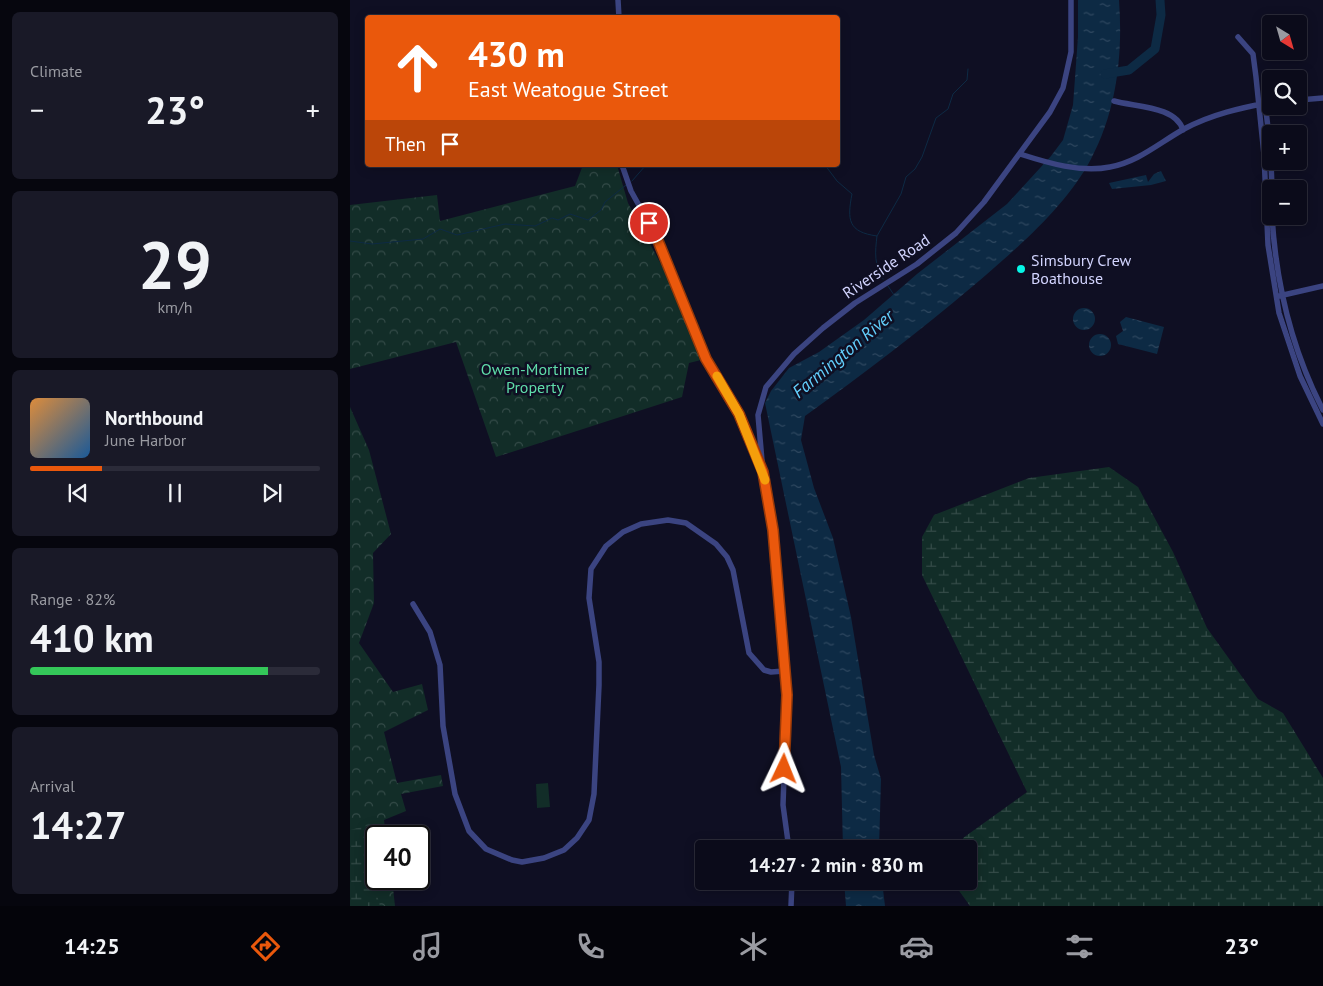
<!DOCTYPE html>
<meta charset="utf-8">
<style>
body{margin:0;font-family:"PT Sans",sans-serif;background:#191927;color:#f1f3f6;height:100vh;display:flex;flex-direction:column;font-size:19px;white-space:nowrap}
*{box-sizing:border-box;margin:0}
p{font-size:16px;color:#9a9ba2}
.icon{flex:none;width:28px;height:28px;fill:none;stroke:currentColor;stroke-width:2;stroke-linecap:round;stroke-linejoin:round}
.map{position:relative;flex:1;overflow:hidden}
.sheet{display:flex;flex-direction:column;gap:12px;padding:12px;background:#06060e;width:350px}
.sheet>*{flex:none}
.guide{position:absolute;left:15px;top:15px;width:475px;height:152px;border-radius:5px;box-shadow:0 2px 12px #0003,0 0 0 1px #2b2b39;background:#ea580c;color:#fff;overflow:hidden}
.needle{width:32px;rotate:143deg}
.controls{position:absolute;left:912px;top:15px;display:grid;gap:10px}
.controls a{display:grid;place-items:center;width:45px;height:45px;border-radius:5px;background:#0b0b1a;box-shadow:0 2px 12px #0003,0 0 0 1px #2b2b39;font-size:25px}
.speed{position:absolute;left:15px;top:825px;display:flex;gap:10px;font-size:25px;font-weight:700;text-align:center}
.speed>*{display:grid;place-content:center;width:65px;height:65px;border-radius:50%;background:#0b0b1a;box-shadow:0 2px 12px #0003,0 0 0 1px #2b2b39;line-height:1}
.speed .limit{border:2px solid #111;border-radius:8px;background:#fff;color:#111}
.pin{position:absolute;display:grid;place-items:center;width:42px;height:42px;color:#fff;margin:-21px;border:2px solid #fff;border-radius:50%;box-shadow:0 1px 5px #0007}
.me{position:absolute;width:55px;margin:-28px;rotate:2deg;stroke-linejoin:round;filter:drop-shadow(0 0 4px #0008)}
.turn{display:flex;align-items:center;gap:18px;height:105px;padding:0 20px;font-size:22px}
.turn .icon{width:65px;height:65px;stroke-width:2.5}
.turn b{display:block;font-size:35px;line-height:42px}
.then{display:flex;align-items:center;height:48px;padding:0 20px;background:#0003;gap:10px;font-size:19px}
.big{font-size:38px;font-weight:800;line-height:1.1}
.sheet .widget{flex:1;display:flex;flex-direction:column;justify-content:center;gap:8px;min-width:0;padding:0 18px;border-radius:8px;background:#191927}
.sheet .dial{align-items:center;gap:0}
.dial b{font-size:65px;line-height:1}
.song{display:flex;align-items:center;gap:15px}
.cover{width:60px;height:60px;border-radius:8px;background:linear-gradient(135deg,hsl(30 70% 55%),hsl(210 70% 35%))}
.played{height:5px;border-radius:2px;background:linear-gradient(90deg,#ea580c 25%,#2b2b39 25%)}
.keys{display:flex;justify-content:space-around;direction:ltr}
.heat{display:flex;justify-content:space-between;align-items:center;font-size:28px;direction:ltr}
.charge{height:8px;border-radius:4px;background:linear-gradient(90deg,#34c759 82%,#2b2b39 0)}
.trip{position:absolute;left:345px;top:840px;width:282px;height:50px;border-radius:5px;background:#0b0b1a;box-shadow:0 2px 12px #0003,0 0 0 1px #2b2b39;font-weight:800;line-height:50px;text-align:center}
.tab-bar{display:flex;height:80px;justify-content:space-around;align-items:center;background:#04040a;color:#9a9ba2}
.tab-bar .icon{width:35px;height:35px}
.tab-bar .current{color:#ea580c}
.tab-bar b{font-size:22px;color:#f1f3f6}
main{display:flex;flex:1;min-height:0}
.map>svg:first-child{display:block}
.forest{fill:url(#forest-crowns)}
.wetland{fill:url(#wetland-marsh)}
.garden{fill:#122d28}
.water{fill:url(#water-ripples)}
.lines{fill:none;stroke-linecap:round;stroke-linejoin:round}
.stream{stroke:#0d2a44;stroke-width:1}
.river{stroke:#0d2a44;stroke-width:9}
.minor{stroke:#3b4481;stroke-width:5.5}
.route-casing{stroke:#983908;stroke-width:12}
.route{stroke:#ea580c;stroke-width:9}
.slow{stroke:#f59e0b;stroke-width:9}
.poi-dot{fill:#06f6e7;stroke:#0f0f23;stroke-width:2}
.labels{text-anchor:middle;stroke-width:5;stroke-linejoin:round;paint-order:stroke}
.poi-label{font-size:16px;fill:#d2d4fe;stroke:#0f0f23;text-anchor:start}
.street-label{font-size:16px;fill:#d2d4fe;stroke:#0f0f23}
.park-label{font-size:16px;fill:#5fdda9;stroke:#0f0f23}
.water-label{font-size:18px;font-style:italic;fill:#62cefb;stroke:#0f0f23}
</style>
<main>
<section class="sheet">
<div class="widget"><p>Climate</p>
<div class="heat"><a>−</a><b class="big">23°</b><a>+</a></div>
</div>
<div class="widget dial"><b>29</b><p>km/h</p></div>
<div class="widget">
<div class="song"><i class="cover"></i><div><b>Northbound</b><p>June Harbor</p></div></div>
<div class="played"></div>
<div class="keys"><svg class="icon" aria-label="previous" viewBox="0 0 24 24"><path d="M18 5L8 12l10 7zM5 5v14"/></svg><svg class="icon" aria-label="pause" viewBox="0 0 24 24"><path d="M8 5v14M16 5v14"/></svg><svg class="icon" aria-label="next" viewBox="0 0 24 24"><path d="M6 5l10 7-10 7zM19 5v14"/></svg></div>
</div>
<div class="widget"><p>Range · 82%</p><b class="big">410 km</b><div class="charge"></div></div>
<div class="widget"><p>Arrival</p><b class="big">14:27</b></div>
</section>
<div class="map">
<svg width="973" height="906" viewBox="0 0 973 906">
<defs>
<pattern id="forest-crowns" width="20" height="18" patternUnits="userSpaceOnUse" patternTransform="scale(1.25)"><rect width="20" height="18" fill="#122d28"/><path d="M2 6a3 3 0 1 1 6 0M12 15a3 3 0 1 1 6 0" fill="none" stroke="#344b48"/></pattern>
<pattern id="wetland-marsh" width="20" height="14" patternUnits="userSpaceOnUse" patternTransform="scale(1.25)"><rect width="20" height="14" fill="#122d28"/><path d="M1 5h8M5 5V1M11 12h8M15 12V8" fill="none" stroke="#344b48"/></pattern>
<pattern id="water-ripples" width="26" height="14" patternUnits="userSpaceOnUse" patternTransform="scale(1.25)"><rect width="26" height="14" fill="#0d2a44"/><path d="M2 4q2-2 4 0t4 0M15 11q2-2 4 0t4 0" fill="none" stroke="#2f4860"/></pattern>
</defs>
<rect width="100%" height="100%" fill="#0f0f23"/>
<path class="forest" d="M233,165H267L278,203L320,281L351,360L339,363L332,397L146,457L106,342L0,369V205L87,195L90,221L225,186Z
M0,407L19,450L41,534L23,553L24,603L9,643L43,692L72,684L78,710L34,732L47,783L91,775L93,786L51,794L56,811L34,820L36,836H26V879H42L45,906H0Z"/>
<path class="wetland" d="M759,467L788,487L823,552L857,628L908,699L933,713L973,778V906H620L602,881H619V849H616L613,838L677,792L572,575V537L584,515L679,478Z
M20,825L23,837L20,870L30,906H0V830Z"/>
<path class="garden" d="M198,783L200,807L187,808L186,784Z"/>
<path class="water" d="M728,0H769C773,54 767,110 741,159C716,207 664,251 623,286C569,332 513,374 455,416L451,440L464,488L483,538L501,617L524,755L531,779L529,849H493L491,767L415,403L421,391L439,368L469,352L514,320L567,274L657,204L701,156L713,140L723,105L728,37Z
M811,171L816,181L801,185L762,189L759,183L796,175L798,182L804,174Z
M723 319a11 11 0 1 1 22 0a11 11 0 1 1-22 0Z
M776,317L814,327L807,354L768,344L766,336L773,331L770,322Z
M739 345a11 11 0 1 1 22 0a11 11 0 1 1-22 0Z
M494,881H532L535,906H496Z"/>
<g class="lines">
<path class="stream" d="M475,165L487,181L502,194C497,220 498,232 527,236C525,252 524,265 533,279
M282,181L296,165
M527,236L551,194L556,177L565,169L572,157L586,118L598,109L603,94L617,80L618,69
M0,241L22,244L73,239L90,229L107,235L155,224L185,226L202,218L208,220L220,214L238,220L251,210L255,202L276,185
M538,286L544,295"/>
<path class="river" d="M755,74L779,70L805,49L811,15L810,0"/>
<path class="minor" d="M268,0L269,18
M888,37L903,54L906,77L914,155L918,245L929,313L950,376L973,424
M949,100L973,98
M764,101C785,107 826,106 833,130
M910,104L916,111L921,153
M670,154C698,163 731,173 760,167C788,162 809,143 834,129C862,114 891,108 921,102
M921,161L922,189
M272,165L281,191L306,236L356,359L389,414L410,465
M922,216C926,284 942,350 973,410
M929,296L973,286
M63,604L80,632L90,665L93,726L105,794L119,831L136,849L162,860L172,862L194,858L214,850L227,838L239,820L244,794L249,685V662L239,598L241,569L256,546L273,532L291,524L318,520L336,523L366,544L377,557L383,570L399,653L414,670L421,672L434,671
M439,849L433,805L437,695L423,530L413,472L408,415L416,387L444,354L473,328L505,303L567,264L606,233L634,202L700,112L713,88L721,52V0
M441,906L442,881"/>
</g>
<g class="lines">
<g class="route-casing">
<path id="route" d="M299,223L306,236L356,359L389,414L413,472L423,530L437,695L434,769"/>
</g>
<use href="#route" class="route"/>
<path class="slow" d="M367,376L389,414L415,480"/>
</g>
<circle class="poi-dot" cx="671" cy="269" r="5"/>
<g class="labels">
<g class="poi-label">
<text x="681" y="266">Simsbury Crew<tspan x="681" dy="18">Boathouse</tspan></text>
</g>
<g class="street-label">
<text transform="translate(536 266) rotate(-34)" y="6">Riverside Road</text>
</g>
<g class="park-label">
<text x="185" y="375">Owen-Mortimer<tspan x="185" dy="18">Property</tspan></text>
</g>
<g class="water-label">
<text transform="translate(493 354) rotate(-40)" y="6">Farmington River</text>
</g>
</g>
</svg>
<div class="controls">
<a><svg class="needle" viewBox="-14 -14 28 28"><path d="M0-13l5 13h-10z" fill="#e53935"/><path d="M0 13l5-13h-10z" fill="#9a9ba2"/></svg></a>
<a><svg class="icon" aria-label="search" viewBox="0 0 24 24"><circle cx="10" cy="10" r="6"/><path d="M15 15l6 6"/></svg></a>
<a>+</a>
<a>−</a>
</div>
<div class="speed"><div class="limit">40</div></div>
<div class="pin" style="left:299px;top:223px;background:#d93025"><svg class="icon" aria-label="arrive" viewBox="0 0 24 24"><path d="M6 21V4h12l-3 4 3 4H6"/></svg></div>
<svg class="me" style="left:434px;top:769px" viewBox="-20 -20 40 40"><path d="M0-17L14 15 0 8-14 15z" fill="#ea580c" stroke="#fff" stroke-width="4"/></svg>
<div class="trip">14:27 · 2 min · 830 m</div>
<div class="guide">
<div class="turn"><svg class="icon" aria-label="ahead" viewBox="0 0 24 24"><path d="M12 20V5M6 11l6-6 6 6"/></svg><div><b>430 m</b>East Weatogue Street</div></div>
<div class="then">Then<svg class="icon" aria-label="arrive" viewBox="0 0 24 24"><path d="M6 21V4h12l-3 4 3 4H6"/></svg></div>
</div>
</div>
</main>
<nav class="tab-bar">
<b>14:25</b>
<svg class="icon current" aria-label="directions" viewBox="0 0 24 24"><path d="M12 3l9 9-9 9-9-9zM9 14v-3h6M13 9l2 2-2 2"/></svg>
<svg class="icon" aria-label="music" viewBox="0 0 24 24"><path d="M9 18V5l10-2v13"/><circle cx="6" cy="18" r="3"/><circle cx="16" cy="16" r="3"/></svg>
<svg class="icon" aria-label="phone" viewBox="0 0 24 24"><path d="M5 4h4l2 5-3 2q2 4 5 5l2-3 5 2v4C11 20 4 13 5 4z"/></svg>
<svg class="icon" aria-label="climate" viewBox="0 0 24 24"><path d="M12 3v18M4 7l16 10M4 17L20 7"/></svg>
<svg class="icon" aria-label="car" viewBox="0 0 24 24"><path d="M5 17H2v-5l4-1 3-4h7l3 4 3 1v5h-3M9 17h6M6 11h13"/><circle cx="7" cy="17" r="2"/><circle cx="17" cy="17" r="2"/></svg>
<svg class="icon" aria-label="filters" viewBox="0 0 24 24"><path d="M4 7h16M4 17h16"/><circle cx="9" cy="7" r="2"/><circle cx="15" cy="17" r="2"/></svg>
<b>23°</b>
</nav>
